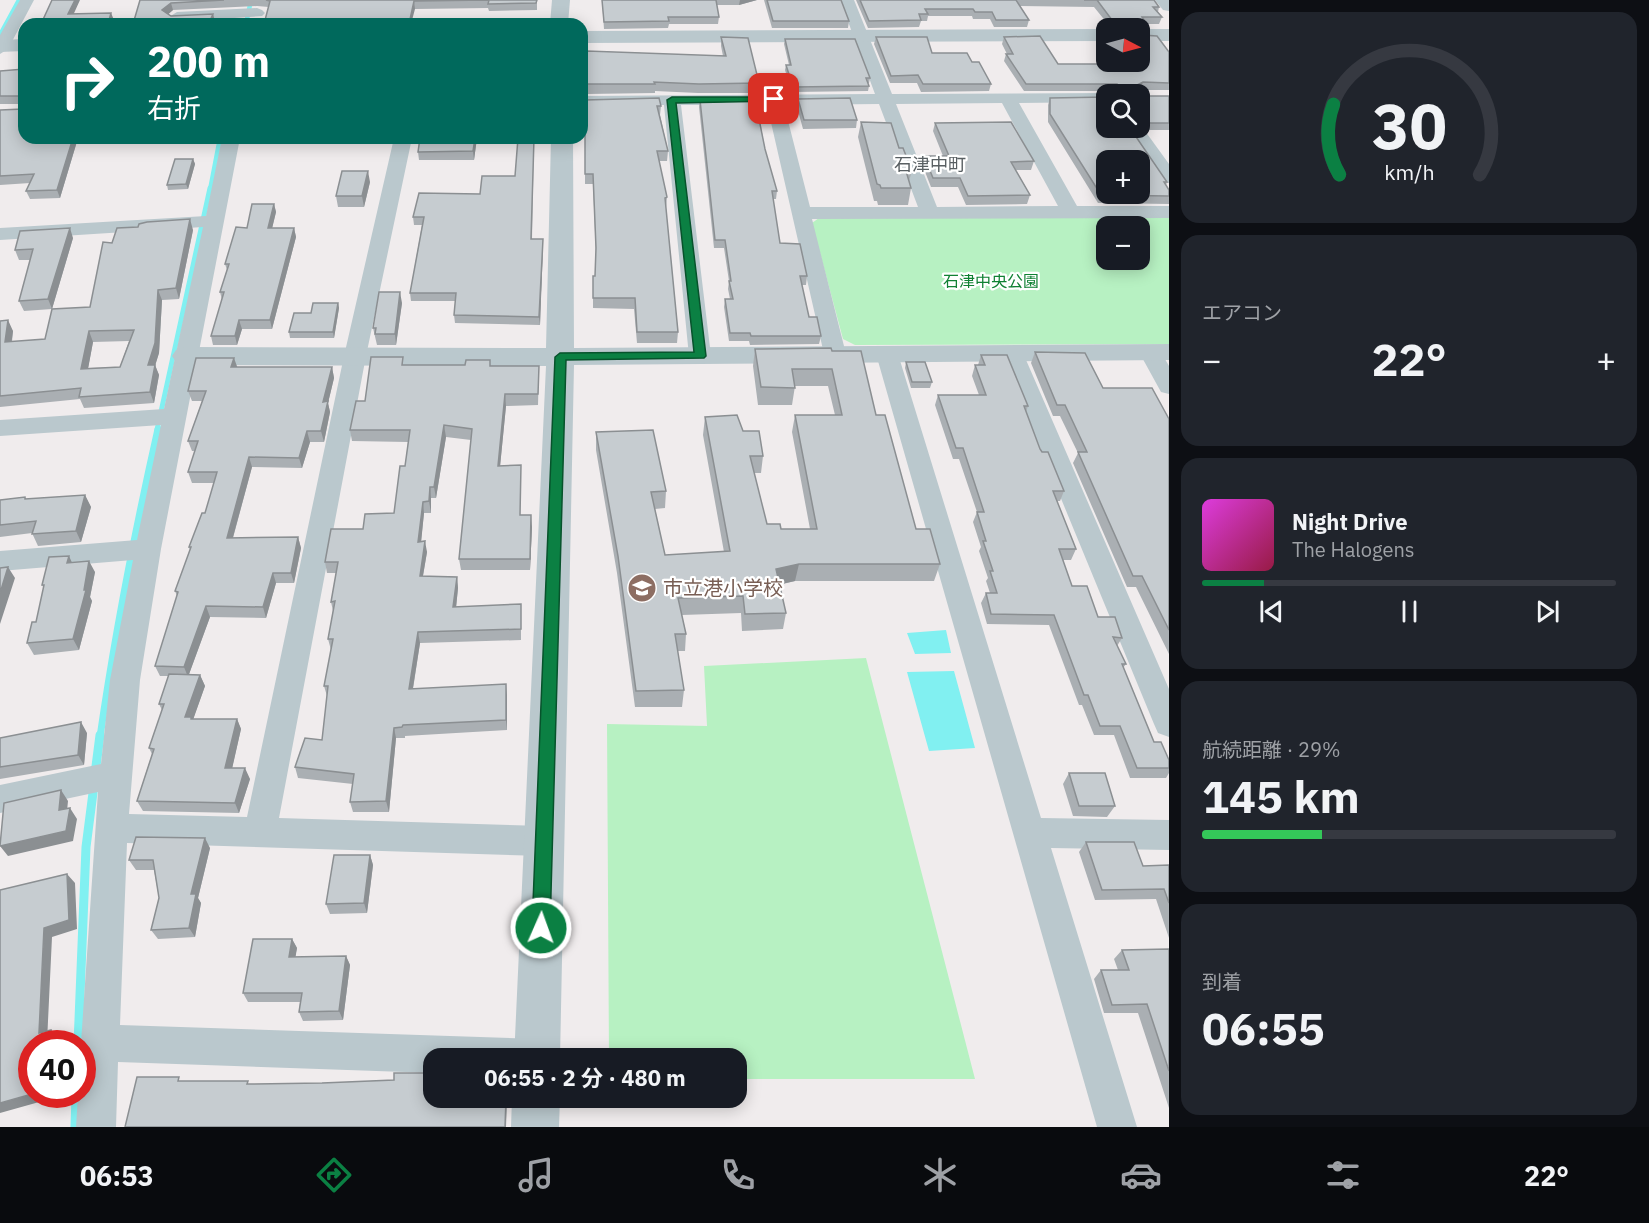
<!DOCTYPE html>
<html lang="ja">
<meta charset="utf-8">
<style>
body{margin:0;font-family:"IBM Plex Sans","Noto Sans JP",sans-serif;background:#20242c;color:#f1f3f6;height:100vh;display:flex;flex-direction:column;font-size:22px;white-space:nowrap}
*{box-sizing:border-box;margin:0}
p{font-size:20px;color:#9ea1a6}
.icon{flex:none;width:33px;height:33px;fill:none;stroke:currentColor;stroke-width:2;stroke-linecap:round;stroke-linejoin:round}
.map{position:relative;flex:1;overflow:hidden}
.details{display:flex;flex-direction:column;gap:12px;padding:12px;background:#0d0f14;width:480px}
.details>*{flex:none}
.top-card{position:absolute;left:18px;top:18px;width:570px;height:126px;border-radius:18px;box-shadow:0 3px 15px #0003;background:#00695c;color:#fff;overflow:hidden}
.needle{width:39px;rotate:96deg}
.controls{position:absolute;left:1096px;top:18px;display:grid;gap:12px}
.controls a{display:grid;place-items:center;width:54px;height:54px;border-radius:12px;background:#171b24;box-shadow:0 3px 15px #0003;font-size:30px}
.speed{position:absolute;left:18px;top:1030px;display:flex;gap:12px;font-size:30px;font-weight:700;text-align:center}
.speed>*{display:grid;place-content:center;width:78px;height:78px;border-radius:50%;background:#171b24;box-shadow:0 3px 15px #0003;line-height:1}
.speed .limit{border:9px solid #d22;background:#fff;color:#111}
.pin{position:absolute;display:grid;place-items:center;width:51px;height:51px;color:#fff;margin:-26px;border-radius:12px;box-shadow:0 3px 9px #0006}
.me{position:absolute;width:66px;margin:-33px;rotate:2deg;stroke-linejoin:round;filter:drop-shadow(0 0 4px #0008)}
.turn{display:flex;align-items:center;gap:21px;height:126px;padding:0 30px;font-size:27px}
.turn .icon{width:78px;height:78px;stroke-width:2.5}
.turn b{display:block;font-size:42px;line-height:51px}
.big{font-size:45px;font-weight:700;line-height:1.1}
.details .card{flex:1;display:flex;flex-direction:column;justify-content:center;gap:9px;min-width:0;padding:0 21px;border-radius:18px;background:#20242c}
.details .dial{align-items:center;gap:0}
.dial svg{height:156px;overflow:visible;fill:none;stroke:#363941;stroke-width:7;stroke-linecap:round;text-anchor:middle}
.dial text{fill:#f1f3f6;stroke:none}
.song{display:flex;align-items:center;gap:18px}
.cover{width:72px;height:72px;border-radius:9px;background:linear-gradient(135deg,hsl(300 70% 55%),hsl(340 70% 35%))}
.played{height:6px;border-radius:3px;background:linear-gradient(90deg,#0b8043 15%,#363941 15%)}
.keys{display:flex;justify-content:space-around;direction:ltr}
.heat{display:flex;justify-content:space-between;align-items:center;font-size:33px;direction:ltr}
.charge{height:9px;border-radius:4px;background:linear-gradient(90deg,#34c759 29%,#363941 0)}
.trip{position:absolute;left:423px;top:1048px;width:324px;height:60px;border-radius:18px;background:#171b24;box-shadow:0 3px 15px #0003;font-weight:700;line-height:60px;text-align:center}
.tab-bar{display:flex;height:96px;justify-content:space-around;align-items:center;background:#090b0e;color:#9ea1a6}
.tab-bar .icon{width:42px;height:42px}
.tab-bar .current{color:#0b8043}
.tab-bar b{font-size:27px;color:#f1f3f6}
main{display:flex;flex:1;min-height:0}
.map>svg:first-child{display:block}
.green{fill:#b7f1c2;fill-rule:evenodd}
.water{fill:#81f0f1}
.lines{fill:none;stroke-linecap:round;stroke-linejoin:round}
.stream-far3{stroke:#81f0f1;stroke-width:4.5}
.stream-far2{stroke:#81f0f1;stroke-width:5}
.stream-far1{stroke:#81f0f1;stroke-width:7}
.stream{stroke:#81f0f1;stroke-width:9}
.minor{fill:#bac8cd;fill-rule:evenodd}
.tertiary{fill:#bac8cd;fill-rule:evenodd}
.wall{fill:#aaafb3;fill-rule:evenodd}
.shaded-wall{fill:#8b8f92}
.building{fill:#c6ccd0;stroke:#8b8f92;stroke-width:1.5;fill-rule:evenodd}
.route{fill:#0b8043;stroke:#07532c;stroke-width:1.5}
.labels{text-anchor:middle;stroke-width:4.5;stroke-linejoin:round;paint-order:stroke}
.far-park-label{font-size:16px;fill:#108133;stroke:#fff}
.far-quarter-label{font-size:18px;fill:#595f62;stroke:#fff}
.education-label{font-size:20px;fill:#785e54;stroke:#fff;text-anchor:start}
</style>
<main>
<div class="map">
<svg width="1169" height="1127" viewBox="0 0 1169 1127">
<rect width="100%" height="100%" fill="#f0eced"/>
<path class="green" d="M1169,217V344L855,345L843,339L812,223L819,218ZM1107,226H1140V260H1107Z
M866,658L975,1079H737L736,1059H609L607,724L707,726L704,666Z"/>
<path class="water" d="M946,630L951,653L915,654L907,633Z
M954,671L975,748L929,751L907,672Z"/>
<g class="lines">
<path class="stream-far3" d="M246,24L251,0
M0,35L19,0
M210,190L220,138"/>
<path class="stream-far2" d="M157,430L210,188"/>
<path class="stream-far1" d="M100,737C115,633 135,531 158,429"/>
<path class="stream" d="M95,774L100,735
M78,1044L86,847L94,785
M75,1127L76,1095"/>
<path class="minor" d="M20,0H34L8,49L0,54V35Z
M840,0H854L892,94L1113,93L1107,94V102L1019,103L1077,206H1169V218L812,219L846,354L843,359L835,361L827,359L824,354L767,105H681L711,356L708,361L700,363L692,361L689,356L664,105L582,106V96L875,94ZM1002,103L1058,206L937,207L896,104ZM879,104L918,207H810L784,105Z
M257,8L262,10L265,13L262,16L177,22L169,17L177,12Z
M1140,124L1169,164V183L1162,181L1125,128H1140Z
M222,138H240L161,549L140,680L129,814L247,817L344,356L394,138H412L366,356L279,818L543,826L555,830L559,841L555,852L543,856L127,843L120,1025L537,1039L550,1045L556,1058L434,1059V1073L118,1062L116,1127H76L78,1095H82L81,1043L98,792L0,813V785L101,764L110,680L133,560L0,571V551L137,540L161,425L0,436V420L164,409L203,227L0,240V228L206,216Z
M1150,345L1158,347L1169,366V394L1161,392L1139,352L1142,347Z
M1012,346L1020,348L1023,353L1169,689V737L1158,733L1154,724L1001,353L1004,348Z
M887,347L895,349L898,354L1041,818L1169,820V850L1051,848L1137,1127H1097L876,354L879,349Z"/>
<path class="tertiary" d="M552,0H570L568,24H550Z
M1155,0H1169V11L1163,10Z
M1107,29V41L582,43V31Z
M1140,29H1169V41H1140Z
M24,39V51L0,52V40Z
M551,138H573L574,348L1169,344V360L574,365L560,1059H514L546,366L186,365L176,362L172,356L176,350L186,347L546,348Z
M512,1098H560L559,1127H511Z"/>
</g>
<path class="wall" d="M140,0H537V10L489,11L488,8L415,9L269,7L257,6L173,10L168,14L171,16L215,21L214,24H133Z
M602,0H757L739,5H717L719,17L718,24H669L668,28L604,29Z
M764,0H841L849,21L848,28H772Z
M856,0H1154L1159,7L1158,12L1162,17L1159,24H1142L1141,27V35L1169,52V90H1141V96H1169V130H1147L1140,122V94H1110L1111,91H1024L1004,61L1006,54H1007L1002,44L1004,37L1058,64H1123L1121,62H1140V28H1111L1094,7L1020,6L1029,20L1027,27H994L990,19H973L972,16H928L927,21H921L919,27L868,28Z
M721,37L759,83L758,93H698L655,91V93L587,94V51L723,56L721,46Z
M876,37L932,53L972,62L991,84L989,91L921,92L917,83H890L874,44Z
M785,39L870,78L869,83H868L869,86L868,91L792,92L785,70L786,65H789L784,44Z
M24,69V138H78L60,198L30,199L26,191L30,183L0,185V158L23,109V104H0V71Z
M1050,98L1167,182L1166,185L1169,190V204L1098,203L1048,122V105Z
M798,99L857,120L856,128L803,129L797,107Z
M585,100L661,106L660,115L668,151L667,161H659L667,197L666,208L678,332L677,343H637L634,309L593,308V276H595L596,256L593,184H585Z
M700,100L764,109L763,116H759L765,149L777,191L776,199H773L780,243L807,276L806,285H802L809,317L821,336L819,344L750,345L749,341H729L724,307L725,299H730L728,289L729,281L724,248H714L699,107Z
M861,122L912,171L909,181L911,188L908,205H878L877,201H874L858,137Z
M935,123L1034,161L1031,170H1016L1030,195L1027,204L966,205L958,187H931L922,164L924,156H943L933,131Z
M477,138L474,160H419L418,152Z
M488,138H534L532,239H543L540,325L455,323L454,315L456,301H411L410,293L422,225H414L413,217L480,194L515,176L518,142H488Z
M193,159L195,164L188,189L168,190L167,185Z
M370,182L364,207H338L336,196Z
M274,204L276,212L272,228H294L296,237L272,329H242L237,345H213L211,336L222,300L220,292L227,270L225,264L247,228Z
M193,230L179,299L162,300L159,353L155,365L159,375L154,403L84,408L80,399L0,407V321L13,331L12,342L45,339L90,307L112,243ZM129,341L120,367L88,368L93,342Z
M73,238L52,309L24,311L19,301L31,260H19L15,250Z
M338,303L339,308L334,338H290L289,332L311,313Z
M402,303L396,345H377L373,328Z
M755,349L832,351L876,415L916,529L940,564L934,581H795L779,585L786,613L783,629L742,631L741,613L682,615L686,634L685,651H677L684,690L682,707H635L617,573L596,450V432L666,491L665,508L655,509L665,555L724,552L703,435L705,417L743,431L763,456L761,473H754L767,524L781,529H810L792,432L795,415H835L828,386H795L792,405H758L753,366Z
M1035,352L1103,388L1169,419V654L1136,587H1127L1073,463L1078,453L1060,416H1053L1031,363Z
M981,355L1028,406L1026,412L1040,449L1064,491L1060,501H1057L1076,549L1071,560H1063L1072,586L1098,617L1122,638L1117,646L1126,664L1123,668L1154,742L1169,760V773L1166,778H1130L1114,735H1094L1082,705H1079L1049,625L987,624L981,603L986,593H990L986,581L988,578L979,551L981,547L973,522L977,512L959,459H953L935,405L938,395H979L972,376L975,365H978Z
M906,362L932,382L930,388H911L905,368Z
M404,365L539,366L538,405L506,406L500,466L521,477L520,515L532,527L530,570H461L459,559L471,440L446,437L436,498H431V513H424L421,541L427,552L423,576L457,577L458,588L456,607L521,615V640L420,643L413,689L507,695V730L405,736V738H396L389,812H353L350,802L353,784L298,778L295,767L322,740L327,696L324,686L331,650L328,639L333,611L331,602L336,573H327L325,562L363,529L394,513L405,466L408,442L352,441L350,430L365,401Z
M237,367H332L334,378L328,403L330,412L324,442H310L302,468L252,467L233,538L298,537L301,548L294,583H276L266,618L210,617L189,674L200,675L205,686L193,719H237L241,729L232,768L250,779L239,813L143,811L137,801L152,754L149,748L162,710L159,704L169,676H160L155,666L177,596L175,591L190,550L189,547L205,513L214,483H192L188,472L195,451H192L188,441L202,401H192L188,391Z
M85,495L91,507L81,542L38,546L32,533L0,537V500L25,497L26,499Z
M72,563L95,572L90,597L92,601L79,650L34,655L27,643L36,622L44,588L42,585Z
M87,733L84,765L0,779V738Z
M1069,773L1115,806L1107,817L1073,816L1063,784Z
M1086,842L1143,866L1169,865V938L1156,899L1095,900L1079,852Z
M210,848L198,898L201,903L195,937L158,939L151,930L159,898L154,870H136L129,860Z
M370,855L373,865L367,913L330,914L326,904Z
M292,939L297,948L295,957L346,956L350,965L343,1020L303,1021L299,1012L300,1002H248L243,993Z
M1169,949V1108L1138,1013H1104L1094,979L1101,970H1118L1114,959L1122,950Z"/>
<path class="shaded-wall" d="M75,0H80L70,22L68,14Z
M740,0H757L739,5Z
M414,1L415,9L411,24H409Z
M171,3L173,10L164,18L162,10Z
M111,13L114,20L113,24H108Z
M213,14L215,21L214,24H209Z
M1143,82L1140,90L1133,87Z
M73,138H78L60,198L57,190Z
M475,138H477L474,160L473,151Z
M193,159L195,164L188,189L186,184Z
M368,171L370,182L364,207L362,196Z
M274,204L276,212L270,237L268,228Z
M190,219L193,230L179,299L176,288Z
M70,228L73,238L52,309L48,299Z
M294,228L296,237L272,329L270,320Z
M543,239V247L540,325L539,317Z
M158,290L162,300L159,353L152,376L148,365Z
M400,292L402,303L396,345L395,334Z
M338,303L339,308L334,338L333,332Z
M8,320L13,331L10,353L5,342Z
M239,320L242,329L237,345L235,336Z
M89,331L93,342L86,380L81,369Z
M234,358L238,369L231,367Z
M155,365L159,375L154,403L150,392Z
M332,367L334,378L328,403L330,412L324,442L321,431L323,402Z
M505,394L506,406L499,477L498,466Z
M444,425L446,437L436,498L434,487Z
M307,431L310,442L302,468L299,458Z
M249,457L252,467L230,548L227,538Z
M430,487L431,498V513L429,501Z
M85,495L91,507L81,542L76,531Z
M423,502L424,513L420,553L418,542Z
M531,515L532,527L530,570V559Z
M298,537L301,548L294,583L291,573Z
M425,541L427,552L421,587L420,576Z
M69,556L74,567L67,563Z
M89,561L95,572L90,597L92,601L79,650L73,639Z
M799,564L795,581L772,586L776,569Z
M8,567L15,578L0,624V593Z
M273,573L276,583L266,618L263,607Z
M457,577L458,588L455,618L453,607Z
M206,606L210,617L188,677L184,667Z
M418,632L420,643L411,700L409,689Z
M200,675L205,686L193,720L185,717Z
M506,684L507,695V730L506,720Z
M237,719L241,729L230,778L225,768Z
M81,722L87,733L84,765L78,755Z
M394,728L396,738L389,812L386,801Z
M245,768L250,779L239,813L235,803Z
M61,790L68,801L66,821L59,810Z
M70,808L77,819L73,841L8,856L0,846Z
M205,838L210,848L198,898L201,903L195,937L189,928L191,894Z
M370,855L373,865L367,913L364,903Z
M67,874L75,883L77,929L52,937L47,1042L39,1033L44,928Z
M292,939L297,948L294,966L289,957Z
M346,956L350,965L343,1020L339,1011Z
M51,1030L59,1038V1044H51Z
M32,1094V1095H57V1097L0,1113V1103Z
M506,1098H507L506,1127H505Z"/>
<path class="building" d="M52,0H75L68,14L111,13L108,24H41Z
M140,0H224L171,3L162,10L171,16L213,14L209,23L133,24Z
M266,0H537L536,3L488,4L489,0L414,1L409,24H264L270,1Z
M602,0H716L719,17H668L669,21L604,22Z
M767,0H841L849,21H773Z
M860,0H1016L1029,20H996L992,12H975L973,9H925L928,14H919L921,20L869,21Z
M1084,0H1154L1159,7H1153L1162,17H1142L1144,20L1140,22L1141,35L1157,36L1169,52V83L1143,82L1133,87L1141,89V96H1169V123H1150L1143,114L1140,118V94H1110L1112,89L1117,87V84H1026L1006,54H1013L1004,37L1040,36L1058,64H1131L1129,62H1140V28H1118L1097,0Z
M721,37L748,38L759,83L699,84L654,82L655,84H587V51L726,56Z
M876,37H927L932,53H967L972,62H979L991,84H923L918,75L891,76Z
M785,39H855L870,78H866L869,86L793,87L786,65H791Z
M24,69V138H73L57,190L26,191L34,174L0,176V110L23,109V96H0V71Z
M1107,97V128H1130L1167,182H1164L1169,190V196L1101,195L1050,114V98ZM1107,160H1140V194H1107Z
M659,98L661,106H657L668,151H657L667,197L665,198L678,332H637L635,298H593V276H595L596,248L593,174H585V100Z
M850,98L857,120H804L798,99Z
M700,100H762L764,109H757L765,149L777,191H772L780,243L800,244L807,276H800L809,317H817L821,336H751L750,333H730L725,299H733L729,281H731L725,240H715Z
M861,122L891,123L899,148H903L912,171H906L911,188H881L880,185L877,184Z
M1011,122L1034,161L1011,162L1030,195L968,196L960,178H933L924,156H949L935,123Z
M420,138H475L473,151L418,152Z
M518,138H534L531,239H543L539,317L454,315L456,293H410L424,217H413L419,193L480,194L482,176H515Z
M175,159H193L186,184L167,185Z
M342,171H368L362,196H336Z
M252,204H274L268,228H294L270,320H239L235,336H211L224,292H220L229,264H225L236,227L247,228Z
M190,219L176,288L158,290L155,343L148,365H155L150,392L79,397L81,388L0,396V321L8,320L5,342L45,339L52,309L90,307L103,242L112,243L117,228L138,227L139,224L147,222ZM134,330L120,367L81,369L89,331Z
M70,228L48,299L19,301L33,249L15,250L20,231Z
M379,292H400L395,334H375L376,328H373Z
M313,303H338L333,332H289L294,313H311Z
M831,348L832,351H861L876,415H885L916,529H930L940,564H799L776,569L786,613L745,614L743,596L678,598L686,634H675L684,690L636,691L618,556L596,432L653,430L666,491L651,492L665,555L730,551L705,417L737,415L743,431H759L763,456H750L767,524H780L781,529H817L795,415H842L832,369H792L795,388L761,387L755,349Z
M1035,352L1085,353L1103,388H1152L1169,419V630L1142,576H1133L1078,452H1087L1065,405H1057Z
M981,355H1007L1028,406H1024L1040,449L1042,452H1048L1064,491H1053L1076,549H1059L1072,586H1087L1098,617H1115L1122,638L1113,637L1126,664H1122L1154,742H1161L1169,760V768H1137L1120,726H1100L1088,695H1084L1054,615L991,614L986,593H997L990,571H993L983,541H986L977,512H984L963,448H956L938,395H986L975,365H985Z
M371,357H403L402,365H465L466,360H490V366H539L538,394H505L498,466L521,465L520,515H531L530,559H459L472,429L444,425L434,487H430L429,501L423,502L418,542L425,541L420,576L457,577L453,607L521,604V629L418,632L409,689L506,684V720L403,725L402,727L394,728L386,801L350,802L354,774L295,767L305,738L322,740L328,686H324L333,639H328L335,601L331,602L338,562H325L331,529H363L365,514L394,513L400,466H405L410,430H350L356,401H365Z
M196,358H234L231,367H332L323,402L328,401L321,431H307L299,458L249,457L227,538L298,537L291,573H273L263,607L206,606L184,667L155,666L178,592L175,591L191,547H189L202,513H205L217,472H188L198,441H188L206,391H188Z
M906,362H925L932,382H912Z
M85,495L76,531L32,534L36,521L0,525V500L25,497V499Z
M69,556L67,563L89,561L84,590H86L73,639L27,643L32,622H36L44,585H42L49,557Z
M8,567L0,593V568Z
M169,674L200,675L185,717H191V719H237L225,768H245L235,803L137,801L154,749L149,748L164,704H159Z
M81,722L78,755L0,767V738Z
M1069,773H1105L1115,806H1079Z
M61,790L59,810L70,808L66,831L0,846L4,803Z
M136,837L205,838L191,894H196L189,928L151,930L159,898L153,860H129Z
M1086,842H1134L1143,866L1169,865V903L1164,889L1102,890Z
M334,855H370L364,903L326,904Z
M67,874L69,920L44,928L39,1033L51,1030V1044H32V1094L0,1103V890Z
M253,939H292L289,957L346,956L339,1011L299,1012L302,993H243Z
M1169,949V1071L1147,1004L1112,1005L1101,970H1129L1122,950Z
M394,1073H434V1098H506L505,1127H125L137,1077H179L178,1081H248L247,1084L322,1083L394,1080Z"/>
<path class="route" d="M774,97L777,98V101L676,103L706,356L704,358L566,360L550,928L547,934L541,937L535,934L532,928L555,357L560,353L694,352L667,100L672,97Z"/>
<defs>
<g id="school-disc" transform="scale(1.5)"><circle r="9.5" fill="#8d6e63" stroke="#fff"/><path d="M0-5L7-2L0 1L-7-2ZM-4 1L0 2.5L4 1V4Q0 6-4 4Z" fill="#fff"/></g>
</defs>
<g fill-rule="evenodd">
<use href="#school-disc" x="642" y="588"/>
</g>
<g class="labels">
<g class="far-park-label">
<text x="991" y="287">石津中央公園</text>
</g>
<g class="far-quarter-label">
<text x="930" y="171">石津中町</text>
</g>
<g class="education-label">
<text x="663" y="595">市立港小学校</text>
</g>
</g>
</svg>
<div class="controls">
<a><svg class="needle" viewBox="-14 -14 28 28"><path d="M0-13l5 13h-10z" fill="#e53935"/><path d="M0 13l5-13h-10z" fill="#9ea1a6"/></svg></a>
<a><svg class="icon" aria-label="search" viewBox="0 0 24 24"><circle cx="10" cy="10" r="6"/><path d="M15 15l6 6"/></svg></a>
<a>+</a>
<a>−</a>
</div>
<div class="speed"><div class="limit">40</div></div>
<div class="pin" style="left:774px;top:99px;background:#d93025"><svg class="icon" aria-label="arrive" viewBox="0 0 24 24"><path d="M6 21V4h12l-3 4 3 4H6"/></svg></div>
<svg class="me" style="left:541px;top:928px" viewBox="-20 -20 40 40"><circle r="17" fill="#0b8043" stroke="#fff" stroke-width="3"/><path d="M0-11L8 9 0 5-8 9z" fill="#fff"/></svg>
<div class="trip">06:55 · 2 分 · 480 m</div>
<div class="top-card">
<div class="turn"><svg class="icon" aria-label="right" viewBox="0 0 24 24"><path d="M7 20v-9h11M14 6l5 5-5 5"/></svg><div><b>200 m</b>右折</div></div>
</div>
</div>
<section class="details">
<div class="card dial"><svg viewBox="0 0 100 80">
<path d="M14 69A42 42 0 1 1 86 69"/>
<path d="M14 69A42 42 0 0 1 11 33" stroke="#0b8043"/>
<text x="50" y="56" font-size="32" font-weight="700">30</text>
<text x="50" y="72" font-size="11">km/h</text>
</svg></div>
<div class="card"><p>エアコン</p>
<div class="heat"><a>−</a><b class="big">22°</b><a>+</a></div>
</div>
<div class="card">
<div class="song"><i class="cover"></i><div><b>Night Drive</b><p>The Halogens</p></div></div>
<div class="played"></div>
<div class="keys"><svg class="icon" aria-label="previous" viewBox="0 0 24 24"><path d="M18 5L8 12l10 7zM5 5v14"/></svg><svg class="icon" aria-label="pause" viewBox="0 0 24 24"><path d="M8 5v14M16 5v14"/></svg><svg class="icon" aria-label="next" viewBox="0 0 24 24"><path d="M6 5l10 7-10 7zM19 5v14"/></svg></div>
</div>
<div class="card"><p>航続距離 · 29%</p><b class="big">145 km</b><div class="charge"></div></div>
<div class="card"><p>到着</p><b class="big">06:55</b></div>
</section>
</main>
<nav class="tab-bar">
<b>06:53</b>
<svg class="icon current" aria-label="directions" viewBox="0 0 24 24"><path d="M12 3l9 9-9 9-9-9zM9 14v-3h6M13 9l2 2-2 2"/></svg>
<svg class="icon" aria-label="music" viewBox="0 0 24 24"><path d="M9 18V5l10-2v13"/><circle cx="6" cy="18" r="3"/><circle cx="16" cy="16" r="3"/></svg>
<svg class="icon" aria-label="phone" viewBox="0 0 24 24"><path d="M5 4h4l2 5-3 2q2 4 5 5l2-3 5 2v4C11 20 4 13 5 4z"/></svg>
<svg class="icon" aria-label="climate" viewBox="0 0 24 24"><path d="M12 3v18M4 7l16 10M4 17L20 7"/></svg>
<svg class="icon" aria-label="car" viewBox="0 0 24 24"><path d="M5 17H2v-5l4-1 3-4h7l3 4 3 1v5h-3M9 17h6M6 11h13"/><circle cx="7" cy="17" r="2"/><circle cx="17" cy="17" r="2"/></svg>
<svg class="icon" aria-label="filters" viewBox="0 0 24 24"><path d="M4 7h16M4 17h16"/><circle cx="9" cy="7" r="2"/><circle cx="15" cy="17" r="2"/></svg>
<b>22°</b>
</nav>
